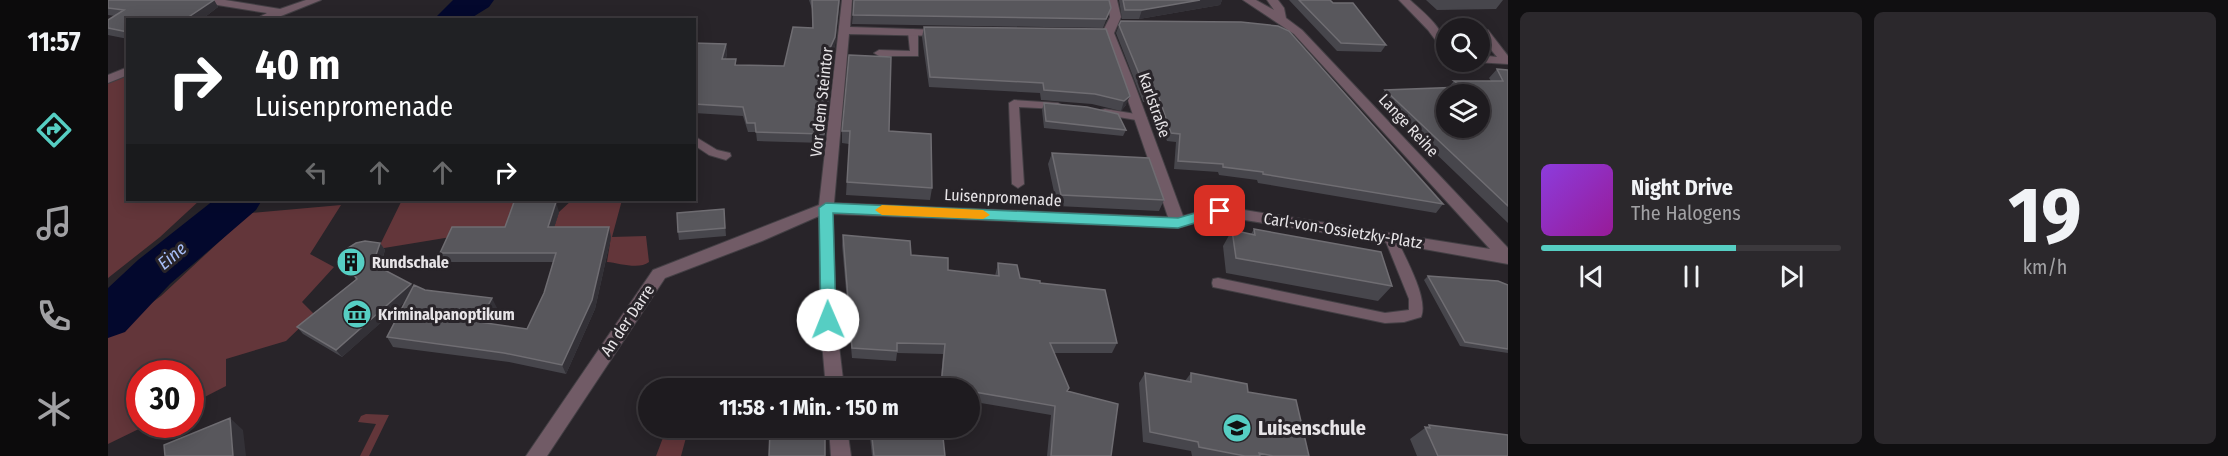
<!DOCTYPE html>
<html lang="de">
<meta charset="utf-8">
<style>
body{margin:0;font-family:"Fira Sans Condensed",sans-serif;background:#2b282c;color:#f1f3f6;height:100vh;display:flex;flex-direction:column;font-size:22px;white-space:nowrap}
*{box-sizing:border-box;margin:0}
p{font-size:20px;color:#a1a1a4}
.icon{flex:none;width:33px;height:33px;fill:none;stroke:currentColor;stroke-width:2;stroke-linecap:round;stroke-linejoin:round}
.map{position:relative;flex:1;overflow:hidden}
.drawer{display:flex;flex-direction:column;gap:12px;padding:12px;background:#100f11;width:720px}
.drawer>*{flex:none}
.guide{position:absolute;left:18px;top:18px;width:570px;height:183px;border-radius:0px;box-shadow:0 3px 15px #0003,0 0 0 2px #3c393d;background:#202124;color:#fff;overflow:hidden}
.controls{position:absolute;left:1328px;top:18px;display:grid;gap:12px}
.controls a{display:grid;place-items:center;width:54px;height:54px;border-radius:50%;background:#1e1b1f;box-shadow:0 3px 15px #0003,0 0 0 2px #3c393d;font-size:30px}
.speed{position:absolute;left:18px;top:360px;display:flex;gap:12px;font-size:30px;font-weight:700;text-align:center}
.speed>*{display:grid;place-content:center;width:78px;height:78px;border-radius:50%;background:#1e1b1f;box-shadow:0 3px 15px #0003,0 0 0 2px #3c393d;line-height:1}
.speed .limit{border:9px solid #d22;background:#fff;color:#111}
.pin{position:absolute;display:grid;place-items:center;width:51px;height:51px;color:#fff;margin:-26px;border-radius:12px;box-shadow:0 3px 9px #0006}
.me{position:absolute;width:66px;margin:-33px;rotate:359deg;stroke-linejoin:round;filter:drop-shadow(0 0 4px #0008)}
.turn{display:flex;align-items:center;gap:21px;height:126px;padding:0 30px;font-size:27px}
.turn .icon{width:78px;height:78px;stroke-width:2.5}
.turn b{display:block;font-size:42px;line-height:51px}
.lanes{display:flex;align-items:center;height:57px;padding:0 30px;background:#0003;justify-content:center;gap:30px;direction:ltr}
.lanes .off{opacity:.35}
.drawer .card{flex:1;display:flex;flex-direction:column;justify-content:center;gap:9px;min-width:0;padding:0 21px;border-radius:9px;background:#2b282c}
.drawer .dial{align-items:center;gap:0}
.dial b{font-size:78px;line-height:1}
.song{display:flex;align-items:center;gap:18px}
.cover{width:72px;height:72px;border-radius:9px;background:linear-gradient(135deg,hsl(270 70% 55%),hsl(300 70% 35%))}
.played{height:6px;border-radius:3px;background:linear-gradient(90deg,#56cec3 65%,#3c393d 65%)}
.keys{display:flex;justify-content:space-around;direction:ltr}
.drawer .tiles{flex:1;display:grid;gap:12px;grid-template-columns:repeat(2,1fr)}
.trip{position:absolute;left:530px;top:378px;width:342px;height:60px;border-radius:30px;background:#1e1b1f;box-shadow:0 3px 15px #0003,0 0 0 2px #3c393d;font-weight:700;line-height:60px;text-align:center}
main{display:flex;flex:1;min-height:0}
.menu{display:flex;flex-direction:column;width:108px;justify-content:space-around;align-items:center;background:#0c0b0c;color:#a1a1a4}
.menu .icon{width:42px;height:42px}
.menu .on{color:#56cec3}
.menu b{font-size:27px;color:#f1f3f6}
.map>svg:first-child{display:block}
.green{fill:#63363a}
.lines{fill:none;stroke-linecap:round;stroke-linejoin:round}
.river{fill:#03082d;fill-rule:evenodd}
.lane-casing{stroke:#433f44;stroke-width:2}
.street-casing{stroke:#433f44;stroke-width:2}
.lane{fill:#715b66;fill-rule:evenodd}
.street{fill:#715b66;fill-rule:evenodd}
.wall{fill:#47464c}
.shaded-wall{fill:#333137}
.building{fill:#58575c;stroke:#6f6d72;stroke-width:1.5;fill-rule:evenodd}
.route{fill:#56cec3;stroke:#38867f;stroke-width:1.5}
.slow{fill:#f59e0b}
.labels{text-anchor:middle;stroke-width:6;stroke-linejoin:round;paint-order:stroke}
.street-label{font-size:16px;fill:#e7e4e7;stroke:#282429}
.poi-label{font-size:16px;font-weight:bold;fill:#e7e4e7;stroke:#282429;text-anchor:start}
.water-label{font-size:18px;font-style:italic;fill:#a7bef6;stroke:#282429}
.near-poi-label{font-size:20px;font-weight:bold;fill:#e7e4e7;stroke:#282429;text-anchor:start}
</style>
<main>
<nav class="menu">
<b>11:57</b>
<svg class="icon on" aria-label="directions" viewBox="0 0 24 24"><path d="M12 3l9 9-9 9-9-9zM9 14v-3h6M13 9l2 2-2 2"/></svg>
<svg class="icon" aria-label="music" viewBox="0 0 24 24"><path d="M9 18V5l10-2v13"/><circle cx="6" cy="18" r="3"/><circle cx="16" cy="16" r="3"/></svg>
<svg class="icon" aria-label="phone" viewBox="0 0 24 24"><path d="M5 4h4l2 5-3 2q2 4 5 5l2-3 5 2v4C11 20 4 13 5 4z"/></svg>
<svg class="icon" aria-label="climate" viewBox="0 0 24 24"><path d="M12 3v18M4 7l16 10M4 17L20 7"/></svg>
</nav>
<div class="map">
<svg width="1400" height="456" viewBox="0 0 1400 456">
<rect width="100%" height="100%" fill="#282429"/>
<path class="green" d="M19,71L20,200H92L52,237L0,278V79Z
M294,200H407L410,212L401,237L349,236L270,249Z
M464,200H514L504,237L538,236L541,262C531,270 511,263 499,262L503,237H443L451,212Z
M233,205L202,254L226,267L194,302L206,314L178,341L118,359V386L83,404L82,374H32V424L39,425L0,444V335L53,296L142,213Z
M258,414L281,415L261,456H252L268,424L250,422L253,416Z
M579,434L573,456H548L556,435Z"/>
<g class="lines">
<path class="river" d="M345,0H386L381,7L360,20H325Z
M106,200H154L148,210L62,284L17,332L0,338V288L30,260Z"/>
<g class="lane-casing">
<path id="lane" d="M805,29L810,32V56H771L766,53L771,50L802,51L800,32Z
M906,100L950,103L955,106L950,109L911,107L916,184L910,188L904,184L901,103Z
M997,109L1034,115L1039,118L1034,121L993,114L992,112L993,110Z
M586,136L609,150L622,153L623,156L618,160L601,155L586,145Z
M1282,233L1288,237C1296,256 1321,298 1313,317L1296,322L1277,323L1110,288L1105,287L1104,283L1105,279L1110,278L1277,313L1301,310V299L1276,237Z"/>
</g>
<g class="street-casing">
<path id="street" d="M92,0H117L172,9L198,0H213L163,20H146L159,13L97,3Z
M734,0H744L742,27L833,30L839,33L833,36L741,34L726,203L1060,217L1013,80L994,33L1002,17L999,0H1009L1013,17L1006,33L1025,80L1075,216L1111,206L1382,249L1186,34L1135,0H1148L1166,10L1159,0H1170L1176,8L1178,18L1194,30L1400,248V264L1282,243L1111,216L1070,228L725,214L728,320L736,388H718L712,320L711,216L654,241L557,278L439,456H418L545,270L711,205Z
M1291,0H1302C1317,14 1338,29 1338,51L1334,49L1320,30Z
M1371,29L1380,30L1400,56V64L1367,62H1371V55L1389,57L1371,35Z
M20,67V75L0,83V75Z
M721,428H739L743,456H723Z"/>
</g>
<use href="#lane" class="lane"/>
<use href="#street" class="street"/>
</g>
<path class="wall" d="M0,0H106L110,7L93,20H20V39L0,35V20L7,16L0,15Z
M701,0H732L727,46L722,58L724,67L716,143L649,141L648,132H640L635,116L586,113V43L618,44L619,53L618,59H628V65L676,66L704,28V9Z
M746,0L1003,8L995,28L744,24Z
M1011,0H1114L1112,5L1031,19H1014Z
M1181,0H1222L1278,45L1273,52L1229,51Z
M1318,0H1395L1388,9L1329,10Z
M1011,25L1335,204L1328,213L1150,183L1149,180L1111,175L1110,172L1066,169L1068,142L1059,141L1046,103L1035,102L1008,33Z
M816,27L998,29L1018,105L1013,111L984,104L933,100L932,93L821,87L814,37Z
M1389,69L1400,70V223L1271,99L1277,90L1340,88L1346,81H1383L1381,78Z
M936,103L1018,130L1015,136L936,128L934,110Z
M734,131H781L824,188L822,200L738,195L741,144L734,143Z
M944,153L1056,200L1051,211L949,206L940,164Z
M616,209L618,236L571,240L570,232Z
M451,212L446,227H501L503,237L487,309L458,374L401,362L285,347L279,337L297,301L234,357L195,334L189,327L248,279L234,261L272,243L277,250L272,268L305,287L389,308L380,324L419,329L436,293L445,262H337L332,253L397,227Z
M1146,229L1284,286L1270,301L1118,273L1115,246L1124,230L1143,234Z
M735,235L803,255L840,270L887,276L890,263L912,278L932,283L1009,343L1004,353H946L959,392L1003,456H939L943,415L861,401V388H832L835,354L789,353L788,361L744,358L734,245Z
M1320,276L1400,285V353L1352,346L1316,280Z
M1037,373L1077,381L1083,373L1140,392L1201,456H1084L1083,451L1035,442L1031,383Z
M1321,425L1400,456H1309L1302,439Z
M761,428H834L837,456H764Z"/>
<path class="shaded-wall" d="M106,0L110,7L93,20H80L79,18Z
M731,0L727,46L718,66V57Z
M1092,0H1114L1112,5L1031,19L1034,10Z
M618,44L619,53L615,68L614,59Z
M724,58V67L716,143V134Z
M1022,96L1018,105L1013,111L1016,101Z
M448,202L451,212L443,237L440,227Z
M501,227L503,237L487,309L458,374L454,365Z
M272,243L277,250L270,272L265,264Z
M303,284L308,292L234,357L228,350Z
M384,298L389,308L376,332L371,322Z
M122,418L135,430L138,456H125Z"/>
<path class="building" d="M0,0H106L79,18L69,17L63,20H20V32L0,28V20L16,10L0,8Z
M704,0H731L727,37L718,57L724,58L716,134L648,132L647,123H639L635,107L586,104V43L618,44L614,59H628L627,65L676,66L685,27L705,28Z
M746,0H1001L1003,8L998,19L745,15Z
M1015,0H1092L1034,10H1017Z
M1191,0H1222L1225,3H1245L1278,45L1233,43Z
M1013,21L1133,22L1170,26L1181,31L1335,204L1155,174V172L1115,167V164L1070,161L1072,134L1063,133L1050,95L1039,93L1011,25Z
M816,27L998,29L1022,96L1016,101L987,94L936,90L935,83L822,77Z
M741,55L783,57L781,131L823,134L824,188L739,182L742,131H734Z
M1389,69L1400,70V206L1277,90L1355,87L1346,81H1395ZM1338,94H1371V128H1338Z
M936,103L979,107L1010,114L1018,130L938,121Z
M944,153L1041,158L1056,200L953,195Z
M406,202H448L440,227H501L484,300L454,365L396,353L279,337L306,285L317,290L384,298L371,322L419,329L436,293L448,253H332L344,227H397Z
M616,209L617,228L570,232L569,213Z
M1146,229L1273,252L1284,286L1128,258L1124,230L1147,235Z
M735,235L802,241L803,255L840,258V270L891,276L890,263L909,265L912,278L932,281V283L997,290L1009,343H942L961,388L959,391L1010,404L1003,456H943L947,406L861,391V388H847L833,386L837,344L789,343V351L744,348Z
M257,241L272,243L265,264L303,284L228,350L189,327L249,279L234,261L235,255L240,248L248,243Z
M1320,276L1390,281L1400,285V349L1357,342Z
M1037,373L1083,382V373L1139,384L1140,392L1188,400L1201,456H1165L1151,453L1152,456H1137L1091,447L1090,442L1042,432Z
M122,418L125,456H57L56,445Z
M1321,425L1400,435V456H1330L1317,427L1322,428Z
M763,428H834L837,456H766Z
M662,430L717,432V456H661Z"/>
<path class="route" d="M718,203L1070,218L1112,206L1118,211L1116,214L1070,228L725,213L728,320L726,325L720,326L715,325L713,320L711,208Z"/>
<path class="slow" d="M774,205L875,210L882,215L875,219L774,215L767,210Z"/>
<defs>
<g id="building-disc" transform="scale(1.5)"><circle r="9.5" fill="#56cec3" stroke="#282429"/><path d="M-4-6H4V6H1V3H-1V6H-4ZM-2.5-4.3h1.7v1.8h-1.7ZM.8-4.3h1.7v1.8H.8ZM-2.5-1h1.7V.8h-1.7ZM.8-1h1.7V.8H.8Z" fill="#111"/></g>
<g id="museum-disc" transform="scale(1.5)"><circle r="9.5" fill="#56cec3" stroke="#282429"/><path d="M0-6L6-3V-2H-6V-3ZM-5-1h2V3h-2ZM-1-1h2V3h-2ZM3-1h2V3H3ZM-6 4H6V6H-6Z" fill="#111"/></g>
<g id="school-disc" transform="scale(1.5)"><circle r="9.5" fill="#56cec3" stroke="#282429"/><path d="M0-5L7-2L0 1L-7-2ZM-4 1L0 2.5L4 1V4Q0 6-4 4Z" fill="#111"/></g>
</defs>
<g fill-rule="evenodd">
<use href="#building-disc" x="243" y="262"/>
<use href="#museum-disc" x="249" y="314"/>
<use href="#school-disc" x="1129" y="428"/>
</g>
<g class="labels">
<g class="street-label">
<text transform="translate(713 102) rotate(-84)" y="6">Vor dem Steintor</text>
<text transform="translate(1047 105) rotate(71)" y="6">Karlstraße</text>
<text transform="translate(1301 125) rotate(47)" y="6">Lange Reihe</text>
<text transform="translate(895 197) rotate(3)" y="6">Luisenpromenade</text>
<text transform="translate(1235 230) rotate(9)" y="6">Carl-von-Ossietzky-Platz</text>
<text transform="translate(519 320) rotate(-56)" y="6">An der Darre</text>
</g>
<g class="poi-label">
<text x="264" y="268">Rundschale</text>
<text x="270" y="320">Kriminalpanoptikum</text>
</g>
<g class="water-label">
<text transform="translate(64 256) rotate(-40)" y="6">Eine</text>
</g>
<g class="near-poi-label">
<text x="1150" y="435">Luisenschule</text>
</g>
</g>
</svg>
<div class="controls">
<a><svg class="icon" aria-label="search" viewBox="0 0 24 24"><circle cx="10" cy="10" r="6"/><path d="M15 15l6 6"/></svg></a>
<a><svg class="icon" aria-label="layers" viewBox="0 0 24 24"><path d="M12 4l9 5-9 5-9-5zM3 14l9 5 9-5"/></svg></a>
</div>
<div class="speed"><div class="limit">30</div></div>
<div class="pin" style="left:1112px;top:211px;background:#d93025"><svg class="icon" aria-label="arrive" viewBox="0 0 24 24"><path d="M6 21V4h12l-3 4 3 4H6"/></svg></div>
<svg class="me" style="left:720px;top:320px" viewBox="-20 -20 40 40"><circle r="19" fill="#fff"/><path d="M0-13L10 11 0 6-10 11z" fill="#56cec3"/></svg>
<div class="trip">11:58 · 1 Min. · 150 m</div>
<div class="guide">
<div class="turn"><svg class="icon" aria-label="right" viewBox="0 0 24 24"><path d="M7 20v-9h11M14 6l5 5-5 5"/></svg><div><b>40 m</b>Luisenpromenade</div></div>
<div class="lanes"><svg class="icon off" aria-label="left" viewBox="0 0 24 24"><path d="M17 20v-9H6M10 6l-5 5 5 5"/></svg><svg class="icon off" aria-label="ahead" viewBox="0 0 24 24"><path d="M12 20V5M6 11l6-6 6 6"/></svg><svg class="icon off" aria-label="ahead" viewBox="0 0 24 24"><path d="M12 20V5M6 11l6-6 6 6"/></svg><svg class="icon" aria-label="right" viewBox="0 0 24 24"><path d="M7 20v-9h11M14 6l5 5-5 5"/></svg></div>
</div>
</div>
<section class="drawer">
<div class="tiles">
<div class="card">
<div class="song"><i class="cover"></i><div><b>Night Drive</b><p>The Halogens</p></div></div>
<div class="played"></div>
<div class="keys"><svg class="icon" aria-label="previous" viewBox="0 0 24 24"><path d="M18 5L8 12l10 7zM5 5v14"/></svg><svg class="icon" aria-label="pause" viewBox="0 0 24 24"><path d="M8 5v14M16 5v14"/></svg><svg class="icon" aria-label="next" viewBox="0 0 24 24"><path d="M6 5l10 7-10 7zM19 5v14"/></svg></div>
</div>
<div class="card dial"><b>19</b><p>km/h</p></div>
</div>
</section>
</main>
